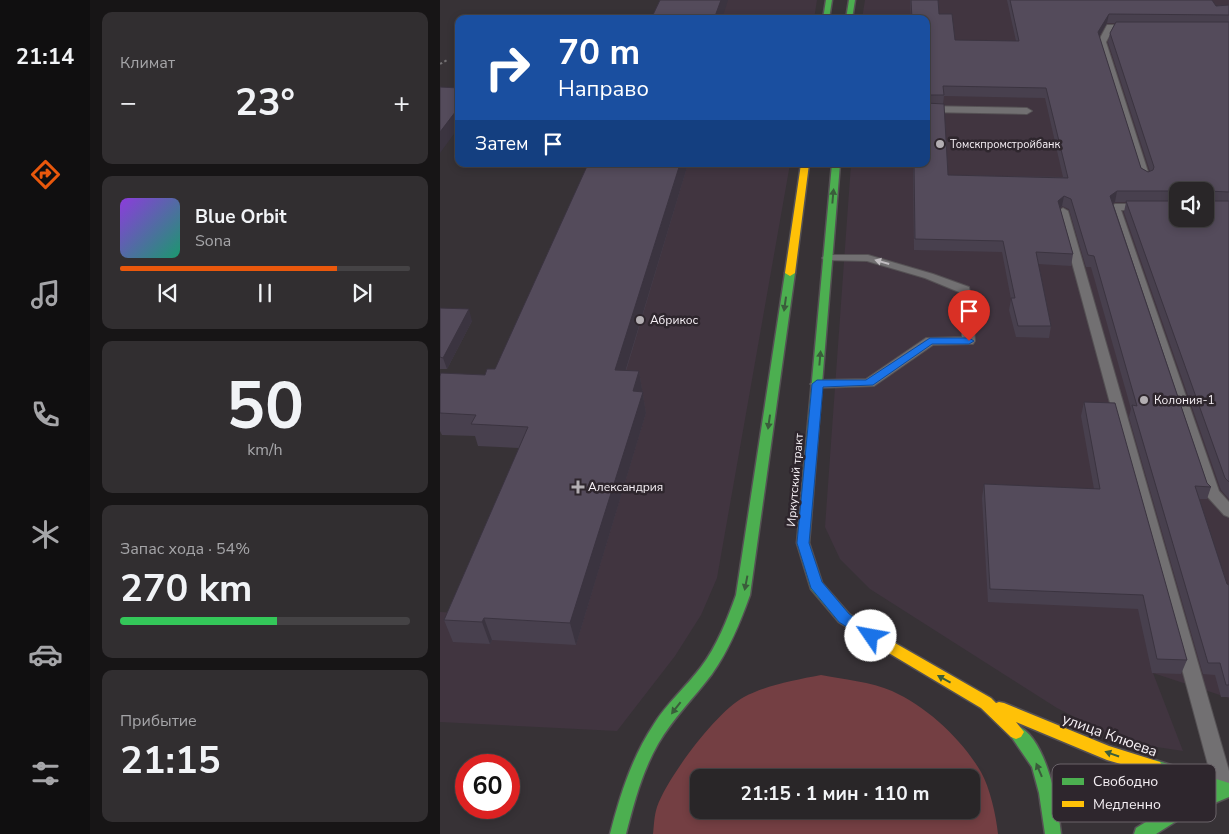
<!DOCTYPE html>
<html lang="ru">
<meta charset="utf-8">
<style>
body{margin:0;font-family:"Nunito Sans",sans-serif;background:#312e30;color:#f1f3f6;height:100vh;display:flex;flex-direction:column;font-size:19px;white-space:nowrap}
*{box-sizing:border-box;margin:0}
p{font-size:16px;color:#a5a5a8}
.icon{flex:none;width:28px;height:28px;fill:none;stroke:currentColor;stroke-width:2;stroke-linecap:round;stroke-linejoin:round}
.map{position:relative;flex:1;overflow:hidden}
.drawer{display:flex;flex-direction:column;gap:12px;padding:12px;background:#171516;width:350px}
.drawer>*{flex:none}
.hud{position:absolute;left:15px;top:15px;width:475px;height:152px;border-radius:10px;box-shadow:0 2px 8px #0003,0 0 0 1px #454345;background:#1a4fa0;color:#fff;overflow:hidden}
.buttons{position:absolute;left:729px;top:182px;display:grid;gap:10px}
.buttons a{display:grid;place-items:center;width:45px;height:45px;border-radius:10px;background:#292628;box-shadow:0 2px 8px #0003,0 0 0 1px #454345;font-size:25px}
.speed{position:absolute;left:15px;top:754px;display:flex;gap:10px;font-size:25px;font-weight:700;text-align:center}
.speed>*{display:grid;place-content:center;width:65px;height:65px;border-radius:50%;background:#292628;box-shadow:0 2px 8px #0003,0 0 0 1px #454345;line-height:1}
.speed .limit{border:8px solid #d22;background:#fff;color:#111}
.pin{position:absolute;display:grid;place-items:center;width:42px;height:42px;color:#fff;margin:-51px -21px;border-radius:50% 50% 50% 0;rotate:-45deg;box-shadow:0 0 5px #0007}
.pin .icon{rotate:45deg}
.me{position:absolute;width:55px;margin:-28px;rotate:303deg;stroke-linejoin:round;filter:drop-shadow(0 0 4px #0008)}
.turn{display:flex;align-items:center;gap:18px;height:105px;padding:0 20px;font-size:22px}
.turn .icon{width:65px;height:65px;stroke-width:2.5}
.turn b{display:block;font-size:35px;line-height:42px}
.then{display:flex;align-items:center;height:48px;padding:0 20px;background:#0003;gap:10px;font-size:19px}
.big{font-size:38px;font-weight:700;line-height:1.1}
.drawer .card{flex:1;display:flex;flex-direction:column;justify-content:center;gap:8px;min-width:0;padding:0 18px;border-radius:10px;background:#312e30}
.drawer .dial{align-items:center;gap:0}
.dial b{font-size:65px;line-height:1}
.song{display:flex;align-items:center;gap:15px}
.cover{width:60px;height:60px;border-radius:8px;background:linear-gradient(135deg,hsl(270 70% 55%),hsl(160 70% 35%))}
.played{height:5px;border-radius:2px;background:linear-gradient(90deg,#ea580c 75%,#454345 75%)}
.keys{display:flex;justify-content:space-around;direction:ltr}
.heat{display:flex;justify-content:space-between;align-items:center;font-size:28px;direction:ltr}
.charge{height:8px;border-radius:4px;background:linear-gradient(90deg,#34c759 54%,#454345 0)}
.trip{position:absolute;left:250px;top:769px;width:290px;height:50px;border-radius:10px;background:#292628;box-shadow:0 2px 8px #0003,0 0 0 1px #454345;font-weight:700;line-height:50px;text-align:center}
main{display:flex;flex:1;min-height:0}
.menu{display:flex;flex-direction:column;width:90px;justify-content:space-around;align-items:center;background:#100f10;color:#a5a5a8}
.menu .icon{width:35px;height:35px}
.menu .current{color:#ea580c}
.menu b{font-size:22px;color:#f1f3f6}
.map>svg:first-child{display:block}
.built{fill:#413540;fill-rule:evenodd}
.green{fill:#743f43;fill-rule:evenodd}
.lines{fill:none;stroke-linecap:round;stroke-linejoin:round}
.lane-casing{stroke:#555154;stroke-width:2}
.fast-casing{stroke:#555154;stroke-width:3}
.slow-casing{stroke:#555154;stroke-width:3}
.path{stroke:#737072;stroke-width:2;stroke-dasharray:2.5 2.5;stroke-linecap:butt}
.lane{fill:#727072;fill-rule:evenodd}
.fast{fill:#4caf50;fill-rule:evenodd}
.slow{fill:#ffc107;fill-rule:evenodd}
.wall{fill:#48404e;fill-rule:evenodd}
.shaded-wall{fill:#3b3440}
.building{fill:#544b5b;stroke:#3b3440}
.oneway{fill:#3a5d3b}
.oneway2{fill:#c1bdc1}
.route{fill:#1a73e8;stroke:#114b97}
.poi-dot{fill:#b3aeb2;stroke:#2e262d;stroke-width:2}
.labels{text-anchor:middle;stroke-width:5;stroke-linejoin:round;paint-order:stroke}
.far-poi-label{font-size:11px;fill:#f6f0f5;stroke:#2e262d;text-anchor:start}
.poi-label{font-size:12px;fill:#f6f0f5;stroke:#2e262d;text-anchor:start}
.street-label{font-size:12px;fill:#f6f0f5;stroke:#2e262d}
.near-street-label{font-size:15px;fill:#f6f0f5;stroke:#2e262d}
.key{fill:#2e262d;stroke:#6a6369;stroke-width:1}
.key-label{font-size:14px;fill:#f6f0f5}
</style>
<main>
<nav class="menu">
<b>21:14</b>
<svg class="icon current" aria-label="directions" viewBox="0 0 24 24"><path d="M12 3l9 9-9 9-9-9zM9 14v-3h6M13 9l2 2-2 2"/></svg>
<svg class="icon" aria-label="music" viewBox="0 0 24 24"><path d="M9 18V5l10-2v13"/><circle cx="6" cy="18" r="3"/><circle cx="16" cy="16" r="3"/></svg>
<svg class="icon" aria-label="phone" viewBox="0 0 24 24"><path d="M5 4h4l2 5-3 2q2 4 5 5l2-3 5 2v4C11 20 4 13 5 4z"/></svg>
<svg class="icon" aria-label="climate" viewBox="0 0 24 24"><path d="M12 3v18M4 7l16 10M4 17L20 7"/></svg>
<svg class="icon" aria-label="car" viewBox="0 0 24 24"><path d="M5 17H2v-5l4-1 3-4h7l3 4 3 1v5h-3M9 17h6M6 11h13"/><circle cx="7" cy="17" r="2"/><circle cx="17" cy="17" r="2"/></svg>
<svg class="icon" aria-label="filters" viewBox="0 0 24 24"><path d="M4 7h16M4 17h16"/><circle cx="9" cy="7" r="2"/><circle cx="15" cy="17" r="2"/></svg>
</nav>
<section class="drawer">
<div class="card"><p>Климат</p>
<div class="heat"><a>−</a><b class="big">23°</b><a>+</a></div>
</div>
<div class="card">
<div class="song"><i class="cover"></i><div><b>Blue Orbit</b><p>Sona</p></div></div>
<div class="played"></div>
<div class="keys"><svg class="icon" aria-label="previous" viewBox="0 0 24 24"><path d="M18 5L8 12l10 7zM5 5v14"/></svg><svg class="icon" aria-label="pause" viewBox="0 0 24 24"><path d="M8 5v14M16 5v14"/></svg><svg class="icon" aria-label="next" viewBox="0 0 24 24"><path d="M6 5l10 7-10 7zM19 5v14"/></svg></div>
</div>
<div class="card dial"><b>50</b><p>km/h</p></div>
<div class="card"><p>Запас хода · 54%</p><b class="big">270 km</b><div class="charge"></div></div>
<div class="card"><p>Прибытие</p><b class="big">21:15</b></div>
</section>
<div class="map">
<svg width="789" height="834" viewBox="0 0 789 834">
<rect width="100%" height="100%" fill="#373236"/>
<path class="built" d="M266,0H377L374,19H258Z
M425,0H789V698L713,673L743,751L684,742L617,708L430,589L400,559L385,527L411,164H486V19H422ZM738,191H765V219H738Z
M202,164H350L277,578L261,615L235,656L177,731L0,722V612L63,615Z"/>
<path class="green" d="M381,675C402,679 432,682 452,691C487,707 521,738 541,772C550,788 556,815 558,834H213C214,826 214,816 217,807C227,778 276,712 304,697C327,685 355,680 381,675ZM259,778H531V810H259Z"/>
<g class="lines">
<g class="lane-casing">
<path id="lane" d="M667,25H691L695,27L691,29H673L666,42L710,178L709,180L705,181L700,178L658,42Z
M486,106L587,108L592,111L587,114L486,112Z
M675,204H738V210H681L779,491L789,502V517L784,515L765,494L670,207Z
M623,208L628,211L789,771V794L784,796L777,793L774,787L618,211Z
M388,255H428L493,274L529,287L533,308L527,312L523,311L519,292L485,278L427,261L384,260L382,258L384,256Z
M528,325L534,329L535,341L533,344L493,345L434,386L377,388L370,384L377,380L426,379L486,338L522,337V329Z"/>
</g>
<g class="fast-casing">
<path id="fast" d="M386,0H392L389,19H383Z
M409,0H415L412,19H406Z
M392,164H400L369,543L382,583L409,614L432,629L434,633L432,637L427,639L399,622L371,589L357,543Z
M350,270L355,273L310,595C300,623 289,650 272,674C254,698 233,718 218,744C202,772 194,803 186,834H170C180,795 192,757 214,724C227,703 246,687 261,667C277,646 287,620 296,595L345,273Z
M576,725C607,737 618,805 621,834H605L599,793L592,767L568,732L571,727Z
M715,760L789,783V797L746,815L716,834H694L696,828L734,805L767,790L710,772L707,767L710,762Z"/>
</g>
<g class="slow-casing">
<path id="slow" d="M361,164H369L355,273L350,276L345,273Z
M427,627L551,698L556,703L559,702L564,703L669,746L720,762L723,767L720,772L715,774L667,760L576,722L584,732L581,737L576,739L571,737L541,708L422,637L420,633L422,629Z"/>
</g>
<path class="path" d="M0,64L7,60"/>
<use href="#lane" class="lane"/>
<use href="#fast" class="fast"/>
<use href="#slow" class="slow"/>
</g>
<path class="wall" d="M470,0H498L499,14L515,40L576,41L567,0H772L776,6L789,5V499L781,490L684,212L686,202H675L673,203L767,483L771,487L767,499H759L787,584L789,585V697H781L775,675L763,674L689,417L691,409L651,267H646L629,209L622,206L620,208L633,254L631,266L598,264L611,326L609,338L576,337L569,310L571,299L562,252L474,250L473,164H486V19H471ZM667,23H675L670,33L668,42L710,171L708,172L701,168L659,36ZM504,96L605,98L623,177L508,175L503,104ZM738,191H765L738,219Z
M248,164L186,371H199L206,413L136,645L52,640L50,644L13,642L4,620L79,448L38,446L35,436L2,435L0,431V376L45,375L55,369Z
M0,308L32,321L7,369H0Z
M644,402L747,660L741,674L712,673L698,609L548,602L542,498L544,484L654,489L641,416Z"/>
<path class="shaded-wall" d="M281,0H288L282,19H274Z
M669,14L667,23L656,41L658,32Z
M19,107V127L0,153V132Z
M240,164H248L179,392L175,370Z
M677,191L675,202L668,206L670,196Z
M624,196L622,206L616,211L618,201Z
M29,309L32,321L7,369L3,358Z
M199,371L206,413L136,645L130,623L193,391Z
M44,618L52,640L50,644L42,622Z"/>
<path class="building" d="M220,0H281L274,19H211Z
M471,0H498L499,14H512L515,40L579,41L570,0H772L776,6L789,5V15L669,14L658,32L701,168L708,172L713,170L714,167L670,33L676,22H789V192L768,191L766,193L768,201H789V482L785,478L686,201H738V219H765V191H677L670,196L767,483L771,487L755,486L787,584L789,585V685H786L780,663H768L692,405L697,406L654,256L648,255L631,199L624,196L618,201L633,254L596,252L611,326H578L571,298H575L563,241L475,239L474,164H486V103L504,104L508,175L628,178L606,88L503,86L504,95H486V19H472Z
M0,87L19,88V107L0,132Z
M148,164H240L175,370L199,371L193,391L203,392L130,623L44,618L42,622L4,620L88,427L31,424L36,415L0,413V376L1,373L45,375L47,369H55Z
M0,308L29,309L3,358L0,357Z
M644,402L675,403L747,660L717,659L703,595L550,589L544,484L660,489Z"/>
<defs><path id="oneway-solid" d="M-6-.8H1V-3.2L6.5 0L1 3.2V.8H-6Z" transform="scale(1.25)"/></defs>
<g class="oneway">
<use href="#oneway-solid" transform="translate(393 196) rotate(-85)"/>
<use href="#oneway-solid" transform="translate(345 304) rotate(98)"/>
<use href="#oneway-solid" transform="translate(380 358) rotate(-85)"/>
<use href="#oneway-solid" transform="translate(329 422) rotate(98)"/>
<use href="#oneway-solid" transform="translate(306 583) rotate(101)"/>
<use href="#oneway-solid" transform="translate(504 679) rotate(-151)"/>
<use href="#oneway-solid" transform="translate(236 708) rotate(128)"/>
<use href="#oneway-solid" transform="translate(672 754) rotate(-161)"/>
<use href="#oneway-solid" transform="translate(599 770) rotate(-113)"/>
</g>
<use class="oneway2" href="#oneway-solid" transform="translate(442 262) rotate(-164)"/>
<path class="route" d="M490,338H529L534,341L529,344H492L433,385L383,387L369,543L382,582L409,614L436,632L438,636L436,640L431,642L399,622L371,588L357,543L372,384L377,380H426Z"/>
<g class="poi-dot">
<circle cx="500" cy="144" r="5"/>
<circle cx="200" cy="320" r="5"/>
<circle cx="704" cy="400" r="5"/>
<path d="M135.5 479.5h5v5h5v5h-5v5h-5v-5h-5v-5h5z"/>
</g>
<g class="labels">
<g class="far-poi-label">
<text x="510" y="148">Томскпромстройбанк</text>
</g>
<g class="poi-label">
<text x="210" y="324">Абрикос</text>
<text x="714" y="404">Колония-1</text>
<text x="148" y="491">Александрия</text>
</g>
<g class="street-label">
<text transform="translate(355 480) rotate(-85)" y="4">Иркутский тракт</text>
</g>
<g class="near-street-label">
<text transform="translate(670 735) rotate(20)" y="5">улица Клюева</text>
</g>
</g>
<rect x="612" y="764" width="164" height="58" rx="8" class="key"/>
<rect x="622" y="778" width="22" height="7" fill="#4caf50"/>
<rect x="622" y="801" width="22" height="6" fill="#ffc107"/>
<g class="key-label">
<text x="653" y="786">Свободно</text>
<text x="653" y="809">Медленно</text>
</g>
</svg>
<div class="buttons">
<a><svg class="icon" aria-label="sound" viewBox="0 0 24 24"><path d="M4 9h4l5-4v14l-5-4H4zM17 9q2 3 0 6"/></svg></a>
</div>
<div class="speed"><div class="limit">60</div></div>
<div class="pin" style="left:529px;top:341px;background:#d93025"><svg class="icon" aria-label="arrive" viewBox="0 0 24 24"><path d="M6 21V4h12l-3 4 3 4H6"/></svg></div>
<svg class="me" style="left:431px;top:636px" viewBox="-20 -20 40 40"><circle r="19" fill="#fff"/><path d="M0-13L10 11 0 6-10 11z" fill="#1a73e8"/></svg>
<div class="trip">21:15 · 1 мин · 110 m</div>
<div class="hud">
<div class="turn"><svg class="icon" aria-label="right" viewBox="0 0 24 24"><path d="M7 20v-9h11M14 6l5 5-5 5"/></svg><div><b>70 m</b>Направо</div></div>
<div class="then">Затем<svg class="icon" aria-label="arrive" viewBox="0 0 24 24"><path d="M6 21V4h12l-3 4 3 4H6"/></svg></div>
</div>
</div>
</main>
